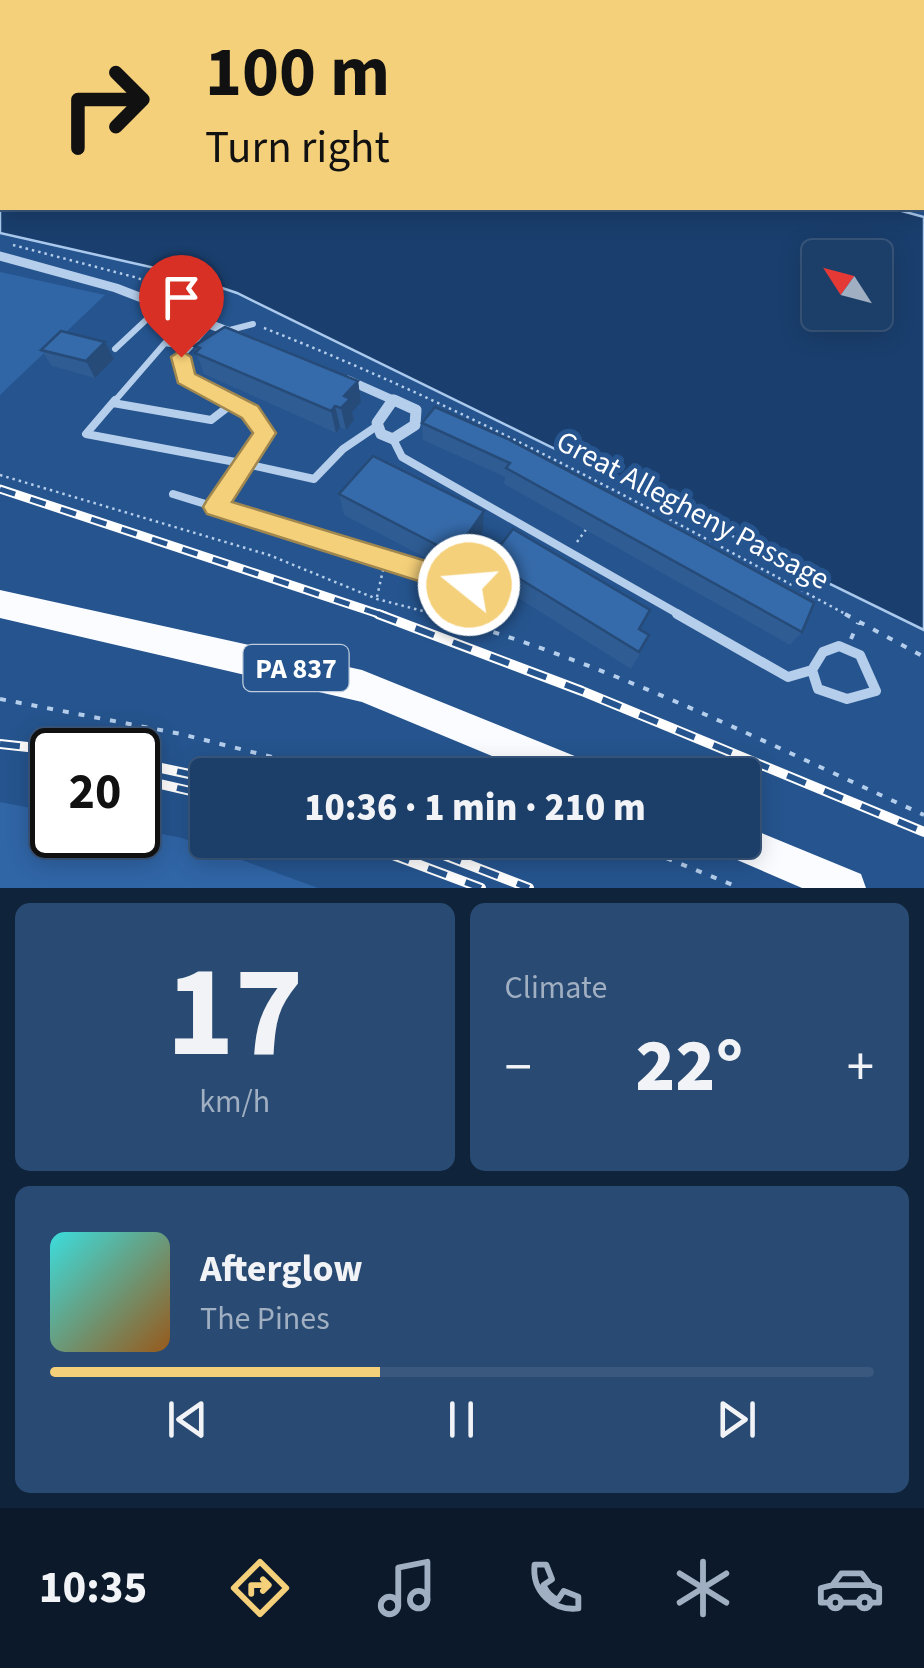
<!DOCTYPE html>
<meta charset="utf-8">
<style>
body{margin:0;font-family:"Source Sans 3",sans-serif;background:#294a72;color:#f1f3f6;height:100vh;display:flex;flex-direction:column;font-size:38px;white-space:nowrap}
*{box-sizing:border-box;margin:0}
p{font-size:32px;color:#a0afc1}
.icon{flex:none;width:55px;height:55px;fill:none;stroke:currentColor;stroke-width:2;stroke-linecap:round;stroke-linejoin:round}
.map{position:relative;height:888px;overflow:hidden}
.details{display:flex;flex-direction:column;gap:15px;padding:15px;background:#0f233a;flex:1}
.details>*{flex:none}
.banner{position:absolute;left:0px;top:0px;width:925px;height:210px;box-shadow:0 5px 25px #0003,0 0 0 2px #3a587e;background:#f5d07a;color:#111;overflow:hidden}
.needle{width:65px;rotate:306deg}
.controls{position:absolute;left:802px;top:240px;display:grid;gap:20px}
.controls a{display:grid;place-items:center;width:90px;height:90px;border-radius:10px;background:#1c3f6a;box-shadow:0 5px 25px #0003,0 0 0 2px #3a587e;font-size:50px}
.speed{position:absolute;left:30px;top:728px;display:flex;gap:20px;font-size:50px;font-weight:700;text-align:center}
.speed>*{display:grid;place-content:center;width:130px;height:130px;border-radius:50%;background:#1c3f6a;box-shadow:0 5px 25px #0003,0 0 0 2px #3a587e;line-height:1}
.speed .limit{border:5px solid #111;border-radius:15px;background:#fff;color:#111}
.pin{position:absolute;display:grid;place-items:center;width:85px;height:85px;color:#fff;margin:-102px -42px;border-radius:50% 50% 50% 0;rotate:-45deg;box-shadow:0 0 10px #0007}
.pin .icon{rotate:45deg}
.me{position:absolute;width:110px;margin:-55px;rotate:287deg;stroke-linejoin:round;filter:drop-shadow(0 0 8px #0008)}
.turn{display:flex;align-items:center;gap:35px;height:210px;padding:0 40px;font-size:45px}
.turn .icon{width:130px;height:130px;stroke-width:2.5}
.turn b{display:block;font-size:70px;line-height:85px}
.big{font-size:75px;font-weight:800;line-height:1.1}
.details .card{flex:1;display:flex;flex-direction:column;justify-content:center;gap:15px;min-width:0;padding:0 35px;border-radius:15px;background:#294a72}
.details .dial{align-items:center;gap:0}
.dial b{font-size:130px;line-height:1}
.song{display:flex;align-items:center;gap:30px}
.cover{width:120px;height:120px;border-radius:15px;background:linear-gradient(135deg,hsl(180 70% 55%),hsl(30 70% 35%))}
.played{height:10px;border-radius:5px;background:linear-gradient(90deg,#f5d07a 40%,#3a587e 40%)}
.keys{display:flex;justify-content:space-around;direction:ltr}
.heat{display:flex;justify-content:space-between;align-items:center;font-size:55px;direction:ltr}
.details .tiles{flex:1;display:grid;gap:15px;grid-template-columns:1fr 1fr}
.card:last-child{grid-column:span 2}
.trip{position:absolute;left:190px;top:758px;width:570px;height:100px;border-radius:10px;background:#1c3f6a;box-shadow:0 5px 25px #0003,0 0 0 2px #3a587e;font-weight:800;line-height:100px;text-align:center}
.dock{display:flex;height:160px;justify-content:space-around;align-items:center;background:#0b192a;color:#a0afc1}
.dock .icon{width:70px;height:70px}
.dock .current{color:#f5d07a}
.dock b{font-size:45px;color:#f1f3f6}
.map>svg:first-child{display:block}
.green{fill:#3065a6}
.water{fill:#1a3f6e;stroke:#aac9ec;stroke-width:2.5;fill-rule:evenodd}
.lines{fill:none;stroke-linecap:round;stroke-linejoin:round}
.path-far1{stroke:#b5ceeb;stroke-width:2.5;stroke-dasharray:2.5 4;stroke-linecap:butt}
.path{stroke:#b5ceeb;stroke-width:4;stroke-dasharray:6 10;stroke-linecap:butt}
.service-far2{stroke:#b5ceeb;stroke-width:6}
.service-far1{stroke:#b5ceeb;stroke-width:8}
.service{stroke:#b5ceeb;stroke-width:10}
.minor-far2{stroke:#b5ceeb;stroke-width:5}
.minor-far1{stroke:#b5ceeb;stroke-width:9}
.minor{stroke:#b5ceeb;stroke-width:11}
.tertiary{fill:#b5ceeb;fill-rule:evenodd}
.primary{fill:#fafcff;fill-rule:evenodd}
.rail-far2-casing{stroke:#fff;stroke-width:5}
.rail-far1-casing{stroke:#fff;stroke-width:9}
.rail-casing{stroke:#fff;stroke-width:10}
.rail-far2{stroke:#25548e;stroke-width:2.5;stroke-dasharray:8;stroke-linecap:butt}
.rail-far1{stroke:#25548e;stroke-width:5;stroke-dasharray:16;stroke-linecap:butt}
.rail{stroke:#25548e;stroke-width:6;stroke-dasharray:20;stroke-linecap:butt}
.wall{fill:#2e5c93}
.shaded-wall{fill:#264b78}
.building{fill:#366bab;stroke:#264b78;stroke-width:2.5}
.route{fill:#f5d07a;stroke:#9f874f;stroke-width:2.5}
.labels{text-anchor:middle;stroke-width:10;stroke-linejoin:round;paint-order:stroke}
.shield{fill:#25548e;stroke:#beccdd;stroke-width:2.5}
.shield-label{font-size:28px;font-weight:bold;fill:#fff}
.street-label{font-size:30px;fill:#fff;stroke:#25548e}
</style>
<div class="map">
<svg width="924" height="888" viewBox="0 0 924 888">
<rect width="100%" height="100%" fill="#25548e"/>
<path class="green" d="M0,0H648L678,2H2V18Z
M0,272L105,295L0,395Z
M0,802L52,812V835H138V829L182,838L318,888H0Z"/>
<path class="water" d="M0,28L2,208H891L924,217V630L237,293L177,273L0,233ZM820,258H875V312H820Z"/>
<g class="lines">
<path class="path-far1" d="M13,245L138,278L205,307
M264,328C468,408 657,512 849,616
M0,475L269,555L377,599L442,616
M577,542L587,528
M377,597L383,570"/>
<path class="path" d="M432,614C603,660 764,742 924,815
M845,614L924,657
M851,639L858,623
M0,699L181,734L343,775
M622,840L740,888"/>
<path class="service-far2" d="M210,324L181,357L185,378L232,403
M226,331L253,324
M115,349L162,305
M113,403L165,343L190,347"/>
<path class="service-far1" d="M115,400L86,434L246,464L215,507
M227,400L250,412L265,433L246,464L314,479L343,449L377,426
M113,403L211,420L233,403
M393,439L402,457L682,616
M173,494L469,585L496,552"/>
<path class="service" d="M677,614L788,677L812,670
M839,646L860,655L876,691L847,699L818,689L812,670L823,652Z"/>
<path class="minor-far2" d="M625,0L653,2"/>
<path class="minor-far1" d="M0,256L116,288L235,334
M348,380L393,400
M393,400L400,403"/>
<path class="minor" d="M393,400L377,423L381,434L393,439L415,425L416,410L394,400"/>
<path class="tertiary" d="M0,7H2V11H0Z
M922,147H924V153H922Z"/>
<path class="primary" d="M791,0H830L832,2H793Z
M922,7H924V15H922Z
M0,590L362,670L592,763L598,775H538L362,702L0,618Z
M742,825L861,874L866,888H802L721,853L715,840H742Z"/>
<g class="rail-far2-casing">
<path id="rail-far2" d="M520,0L528,2
M671,0L702,2"/>
</g>
<g class="rail-far1-casing">
<path id="rail-far1" d="M0,489L385,616"/>
</g>
<g class="rail-casing">
<path id="rail" d="M378,614L582,691L924,832
M0,744L55,750
M138,763L208,778
M138,779L208,795
M353,840L481,888
M405,840L529,888"/>
</g>
<use href="#rail-far2" class="rail-far2"/>
<use href="#rail-far1" class="rail-far1"/>
<use href="#rail" class="rail"/>
</g>
<path class="wall" d="M922,34H924V83H922Z
M105,342L114,359L95,378L52,366L41,350Z
M194,346L358,381L361,402L352,412L354,420L346,430L340,427L336,433L204,374Z
M435,407L802,632L790,645L504,484L505,477L423,440L422,423Z
M339,494L484,511L483,531L455,573L344,515Z
M489,560L641,630V652L631,669L488,579Z"/>
<path class="shaded-wall" d="M105,342L114,359L95,378L86,361Z
M358,381L361,402L352,412L354,420L346,430L341,408L344,396Z
M335,406L340,427L336,433L331,411Z
M484,511L483,531L455,573L454,554Z"/>
<path class="building" d="M225,327L358,381L344,396L350,399L341,408L335,406L331,411L195,353L200,348L194,346Z
M61,331L105,342L86,361L41,350Z
M435,407L508,439L699,540L814,603L802,632L506,468L510,463L422,423Z
M373,456L484,511L454,554L339,494Z
M513,529L650,610L639,629L649,635L639,652L489,560Z"/>
<path class="route" d="M181,350L191,357L195,374L258,406L276,433L232,502L479,577L483,585L479,594L469,597L207,514L203,507L207,500L253,433L242,418L178,383L171,357Z"/>
<g class="labels">
<rect class="shield" x="243.5" y="645" width="105" height="46" rx="8"/>
<g class="shield-label">
<text x="296" y="678">PA 837</text>
</g>
<g class="street-label">
<text transform="translate(693 510) rotate(28)" y="10">Great Allegheny Passage</text>
</g>
</g>
</svg>
<div class="controls">
<a><svg class="needle" viewBox="-14 -14 28 28"><path d="M0-13l5 13h-10z" fill="#e53935"/><path d="M0 13l5-13h-10z" fill="#a0afc1"/></svg></a>
</div>
<div class="speed"><div class="limit">20</div></div>
<div class="pin" style="left:181px;top:357px;background:#d93025"><svg class="icon" aria-label="arrive" viewBox="0 0 24 24"><path d="M6 21V4h12l-3 4 3 4H6"/></svg></div>
<svg class="me" style="left:469px;top:585px" viewBox="-20 -20 40 40"><circle r="17" fill="#f5d07a" stroke="#fff" stroke-width="3"/><path d="M0-11L8 9 0 5-8 9z" fill="#fff"/></svg>
<div class="trip">10:36 · 1 min · 210 m</div>
<div class="banner">
<div class="turn"><svg class="icon" aria-label="right" viewBox="0 0 24 24"><path d="M7 20v-9h11M14 6l5 5-5 5"/></svg><div><b>100 m</b>Turn right</div></div>
</div>
</div>
<section class="details">
<div class="tiles">
<div class="card dial"><b>17</b><p>km/h</p></div>
<div class="card"><p>Climate</p>
<div class="heat"><a>−</a><b class="big">22°</b><a>+</a></div>
</div>
<div class="card">
<div class="song"><i class="cover"></i><div><b>Afterglow</b><p>The Pines</p></div></div>
<div class="played"></div>
<div class="keys"><svg class="icon" aria-label="previous" viewBox="0 0 24 24"><path d="M18 5L8 12l10 7zM5 5v14"/></svg><svg class="icon" aria-label="pause" viewBox="0 0 24 24"><path d="M8 5v14M16 5v14"/></svg><svg class="icon" aria-label="next" viewBox="0 0 24 24"><path d="M6 5l10 7-10 7zM19 5v14"/></svg></div>
</div>
</div>
</section>
<nav class="dock">
<b>10:35</b>
<svg class="icon current" aria-label="directions" viewBox="0 0 24 24"><path d="M12 3l9 9-9 9-9-9zM9 14v-3h6M13 9l2 2-2 2"/></svg>
<svg class="icon" aria-label="music" viewBox="0 0 24 24"><path d="M9 18V5l10-2v13"/><circle cx="6" cy="18" r="3"/><circle cx="16" cy="16" r="3"/></svg>
<svg class="icon" aria-label="phone" viewBox="0 0 24 24"><path d="M5 4h4l2 5-3 2q2 4 5 5l2-3 5 2v4C11 20 4 13 5 4z"/></svg>
<svg class="icon" aria-label="climate" viewBox="0 0 24 24"><path d="M12 3v18M4 7l16 10M4 17L20 7"/></svg>
<svg class="icon" aria-label="car" viewBox="0 0 24 24"><path d="M5 17H2v-5l4-1 3-4h7l3 4 3 1v5h-3M9 17h6M6 11h13"/><circle cx="7" cy="17" r="2"/><circle cx="17" cy="17" r="2"/></svg>
</nav>
